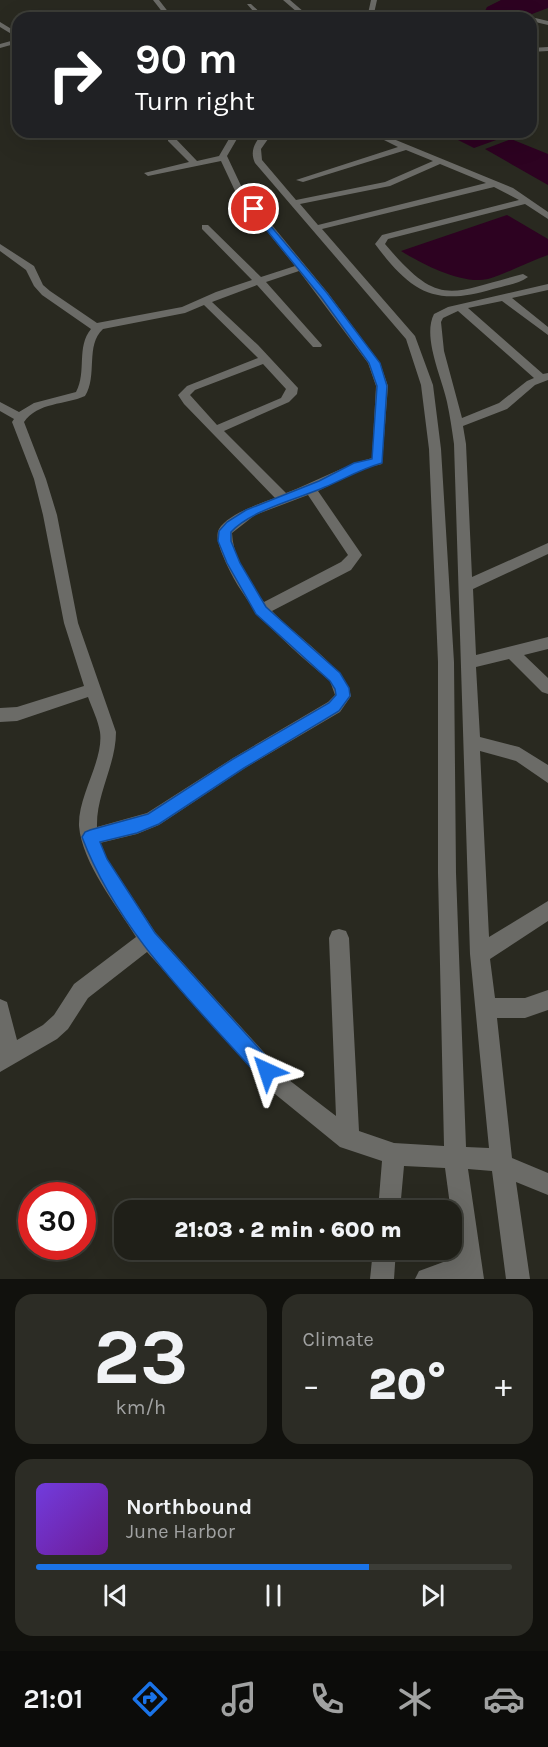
<!DOCTYPE html>
<meta charset="utf-8">
<style>
body{margin:0;font-family:Karla,sans-serif;background:#2c2c25;color:#f1f3f6;height:100vh;display:flex;flex-direction:column;font-size:22px;white-space:nowrap}
*{box-sizing:border-box;margin:0}
p{font-size:20px;color:#a1a2a2}
.icon{flex:none;width:33px;height:33px;fill:none;stroke:currentColor;stroke-width:2;stroke-linecap:round;stroke-linejoin:round}
.map{position:relative;height:1279px;overflow:hidden}
.side{display:flex;flex-direction:column;gap:15px;padding:15px;background:#11110d;flex:1}
.side>*{flex:none}
.hud{position:absolute;left:12px;top:12px;width:525px;height:126px;border-radius:18px;box-shadow:0 6px 24px #0002,0 0 0 2px #3c3d37;background:#202124;color:#fff;overflow:hidden}
.speed{position:absolute;left:18px;top:1182px;display:flex;gap:12px;font-size:30px;font-weight:700;text-align:center}
.speed>*{display:grid;place-content:center;width:78px;height:78px;border-radius:50%;background:#1f1f18;box-shadow:0 6px 24px #0002,0 0 0 2px #3c3d37;line-height:1}
.speed .limit{border:9px solid #d22;background:#fff;color:#111}
.pin{position:absolute;display:grid;place-items:center;width:51px;height:51px;color:#fff;margin:-26px;border:3px solid #fff;border-radius:50%;box-shadow:0 2px 6px #0007}
.me{position:absolute;width:66px;margin:-33px;rotate:318deg;stroke-linejoin:round;filter:drop-shadow(0 0 4px #0008)}
.turn{display:flex;align-items:center;gap:21px;height:126px;padding:0 24px;font-size:27px}
.turn .icon{width:78px;height:78px;stroke-width:2.5}
.turn b{display:block;font-size:42px;line-height:51px}
.big{font-size:45px;font-weight:800;line-height:1.1}
.side .card{flex:1;display:flex;flex-direction:column;justify-content:center;gap:9px;min-width:0;padding:0 21px;border-radius:18px;background:#2c2c25}
.side .dial{align-items:center;gap:0}
.dial b{font-size:78px;line-height:1}
.song{display:flex;align-items:center;gap:18px}
.cover{width:72px;height:72px;border-radius:9px;background:linear-gradient(135deg,hsl(260 70% 55%),hsl(280 70% 35%))}
.played{height:6px;border-radius:3px;background:linear-gradient(90deg,#1a73e8 70%,#3c3d37 70%)}
.keys{display:flex;justify-content:space-around;direction:ltr}
.heat{display:flex;justify-content:space-between;align-items:center;font-size:33px;direction:ltr}
.side .tiles{flex:1;display:grid;gap:15px;grid-template-columns:1fr 1fr}
.card:last-child{grid-column:span 2}
.trip{position:absolute;left:114px;top:1200px;width:348px;height:60px;border-radius:18px;background:#1f1f18;box-shadow:0 6px 24px #0002,0 0 0 2px #3c3d37;font-weight:800;line-height:60px;text-align:center}
.dock{display:flex;height:96px;justify-content:space-around;align-items:center;background:#0c0c0a;color:#a1a2a2}
.dock .icon{width:42px;height:42px}
.dock .selected{color:#1a73e8}
.dock b{font-size:27px;color:#f1f3f6}
.map>svg:first-child{display:block}
.water{fill:#2d0221}
.lines{fill:none;stroke-linecap:round;stroke-linejoin:round}
.minor{fill:#6b6b67;fill-rule:evenodd}
.route{fill:#1a73e8;stroke:#114b97;stroke-width:1.5}
</style>
<div class="map">
<svg width="548" height="1279" viewBox="0 0 548 1279">
<rect width="100%" height="100%" fill="#292920"/>
<path class="water" d="M501,0H548V8L524,17L485,11L487,7Z
M448,132H511L513,134L474,148L452,137Z
M511,139L548,154V185L485,149Z
M507,215L548,239V255C528,262 508,273 488,279C462,285 422,264 401,251Z"/>
<g class="lines">
<path class="minor" d="M153,0H159L173,18H167Z
M283,0H290L311,18H304Z
M371,0H377L373,18H367Z
M247,4H251L266,18H259Z
M484,10L523,16L526,18L484,14L457,18Z
M531,17L548,21V25L531,21V18H528Z
M0,22L18,33V38L0,27Z
M18,39V43L0,48V44Z
M548,47V51L531,52V48Z
M233,132H241L227,156L243,190L328,293L380,363L388,386L382,464L362,469L318,491L362,555L351,570L272,611C292,633 347,669 351,696L340,712L245,768L159,825L137,834L100,843L106,857L155,932L289,1080L336,1116L329,938L332,931L339,929L346,931L349,938L359,1131L394,1143L444,1146L438,873V662L429,449L421,385L406,339L255,163C249,150 256,141 264,132H273L261,149L262,160L296,200L385,182L433,161L406,150L303,182L296,180L398,147L382,139L387,133L405,132L391,138L513,188L548,212V219L525,204L388,239L385,244C440,309 449,293 523,274L528,277C519,284 504,286 493,289C434,307 411,292 375,244L382,235L519,200L494,187L322,229L415,336L433,385L441,449L454,662L456,873L466,1147L489,1148L470,954L454,444C452,430 450,416 447,402C442,378 422,337 434,314L448,307L548,284V290L512,298L548,327V335L502,301L468,308L543,374L548,373V380L535,385L507,409L463,426L466,444L472,577L548,543V554L473,589L476,655L548,637V649L524,655L548,678V694L542,692L509,659L476,667L480,737L519,747L548,765V783L516,761L480,751L489,937L548,901V921L490,959L495,998H525L548,990V1010L525,1018H497L512,1158L548,1173V1195L516,1182L530,1279H506L492,1171L468,1169L484,1279H415L419,1271L457,1257L445,1168L404,1166L400,1210H378L382,1161L340,1147L275,1094L147,952L88,998L68,1029L57,1039L0,1072V999L7,1002L17,1040L43,1025L54,1015L74,984L136,937C117,906 82,863 79,826C78,795 104,760 100,732C98,720 92,708 88,697L17,721L0,722V708L17,707L84,686L64,623L43,515L34,479L12,422L14,419L0,411V402L19,412L34,403L76,392C87,372 76,347 91,329L42,295L34,286L26,270L0,251V244L34,266L43,285L50,291L97,323L182,307L216,292L252,280L202,229V225H208L261,277L295,266L236,193L221,161L148,176L144,173L189,162L168,141V137H174L197,161L219,156ZM440,164L486,183L318,225L300,204L390,186ZM299,271L368,363L376,386L372,458C342,466 315,482 286,493L224,431L289,402L297,394L298,388L258,345L212,302L257,285L313,347H321L322,345L266,282ZM204,305L258,358L187,386L178,395L184,404L275,498C260,503 227,515 219,529C215,536 220,549 223,556C245,610 286,644 330,681L335,695L328,702L233,758L147,813L97,827C96,794 116,765 116,732L78,623L57,515L46,479L24,422C38,402 65,405 85,396C98,376 85,345 103,329L185,313ZM458,311L534,378L527,381L499,403L462,418L444,351L441,322L443,318ZM263,364L286,389L281,398L217,425L190,395L195,390ZM308,495L348,555L341,562L264,602C249,583 233,558 232,533L255,515Z
M373,1250H396L394,1279H370Z"/>
</g>
<path class="route" d="M254,206L327,293L380,363L387,386L382,463C361,469 344,479 325,487C298,499 251,510 231,532V541L240,563L266,607L340,673L349,688L350,696L339,711L244,768L159,824L137,833L100,842L107,859L155,933L273,1064L276,1071L273,1078L267,1081L260,1078C194,1004 118,932 82,837L85,832L90,830L148,814L233,759L329,703L336,695L335,689L330,681L256,614L227,563L218,541L219,531L227,522L246,510L319,481L354,463L372,459L377,386L369,363L321,297L251,211V207Z"/>
</svg>
<div class="speed"><div class="limit">30</div></div>
<div class="pin" style="left:254px;top:209px;background:#d93025"><svg class="icon" aria-label="arrive" viewBox="0 0 24 24"><path d="M6 21V4h12l-3 4 3 4H6"/></svg></div>
<svg class="me" style="left:267px;top:1071px" viewBox="-20 -20 40 40"><path d="M0-17L14 15 0 8-14 15z" fill="#1a73e8" stroke="#fff" stroke-width="4"/></svg>
<div class="trip">21:03 · 2 min · 600 m</div>
<div class="hud">
<div class="turn"><svg class="icon" aria-label="right" viewBox="0 0 24 24"><path d="M7 20v-9h11M14 6l5 5-5 5"/></svg><div><b>90 m</b>Turn right</div></div>
</div>
</div>
<section class="side">
<div class="tiles">
<div class="card dial"><b>23</b><p>km/h</p></div>
<div class="card"><p>Climate</p>
<div class="heat"><a>−</a><b class="big">20°</b><a>+</a></div>
</div>
<div class="card">
<div class="song"><i class="cover"></i><div><b>Northbound</b><p>June Harbor</p></div></div>
<div class="played"></div>
<div class="keys"><svg class="icon" aria-label="previous" viewBox="0 0 24 24"><path d="M18 5L8 12l10 7zM5 5v14"/></svg><svg class="icon" aria-label="pause" viewBox="0 0 24 24"><path d="M8 5v14M16 5v14"/></svg><svg class="icon" aria-label="next" viewBox="0 0 24 24"><path d="M6 5l10 7-10 7zM19 5v14"/></svg></div>
</div>
</div>
</section>
<nav class="dock">
<b>21:01</b>
<svg class="icon selected" aria-label="directions" viewBox="0 0 24 24"><path d="M12 3l9 9-9 9-9-9zM9 14v-3h6M13 9l2 2-2 2"/></svg>
<svg class="icon" aria-label="music" viewBox="0 0 24 24"><path d="M9 18V5l10-2v13"/><circle cx="6" cy="18" r="3"/><circle cx="16" cy="16" r="3"/></svg>
<svg class="icon" aria-label="phone" viewBox="0 0 24 24"><path d="M5 4h4l2 5-3 2q2 4 5 5l2-3 5 2v4C11 20 4 13 5 4z"/></svg>
<svg class="icon" aria-label="climate" viewBox="0 0 24 24"><path d="M12 3v18M4 7l16 10M4 17L20 7"/></svg>
<svg class="icon" aria-label="car" viewBox="0 0 24 24"><path d="M5 17H2v-5l4-1 3-4h7l3 4 3 1v5h-3M9 17h6M6 11h13"/><circle cx="7" cy="17" r="2"/><circle cx="17" cy="17" r="2"/></svg>
</nav>
